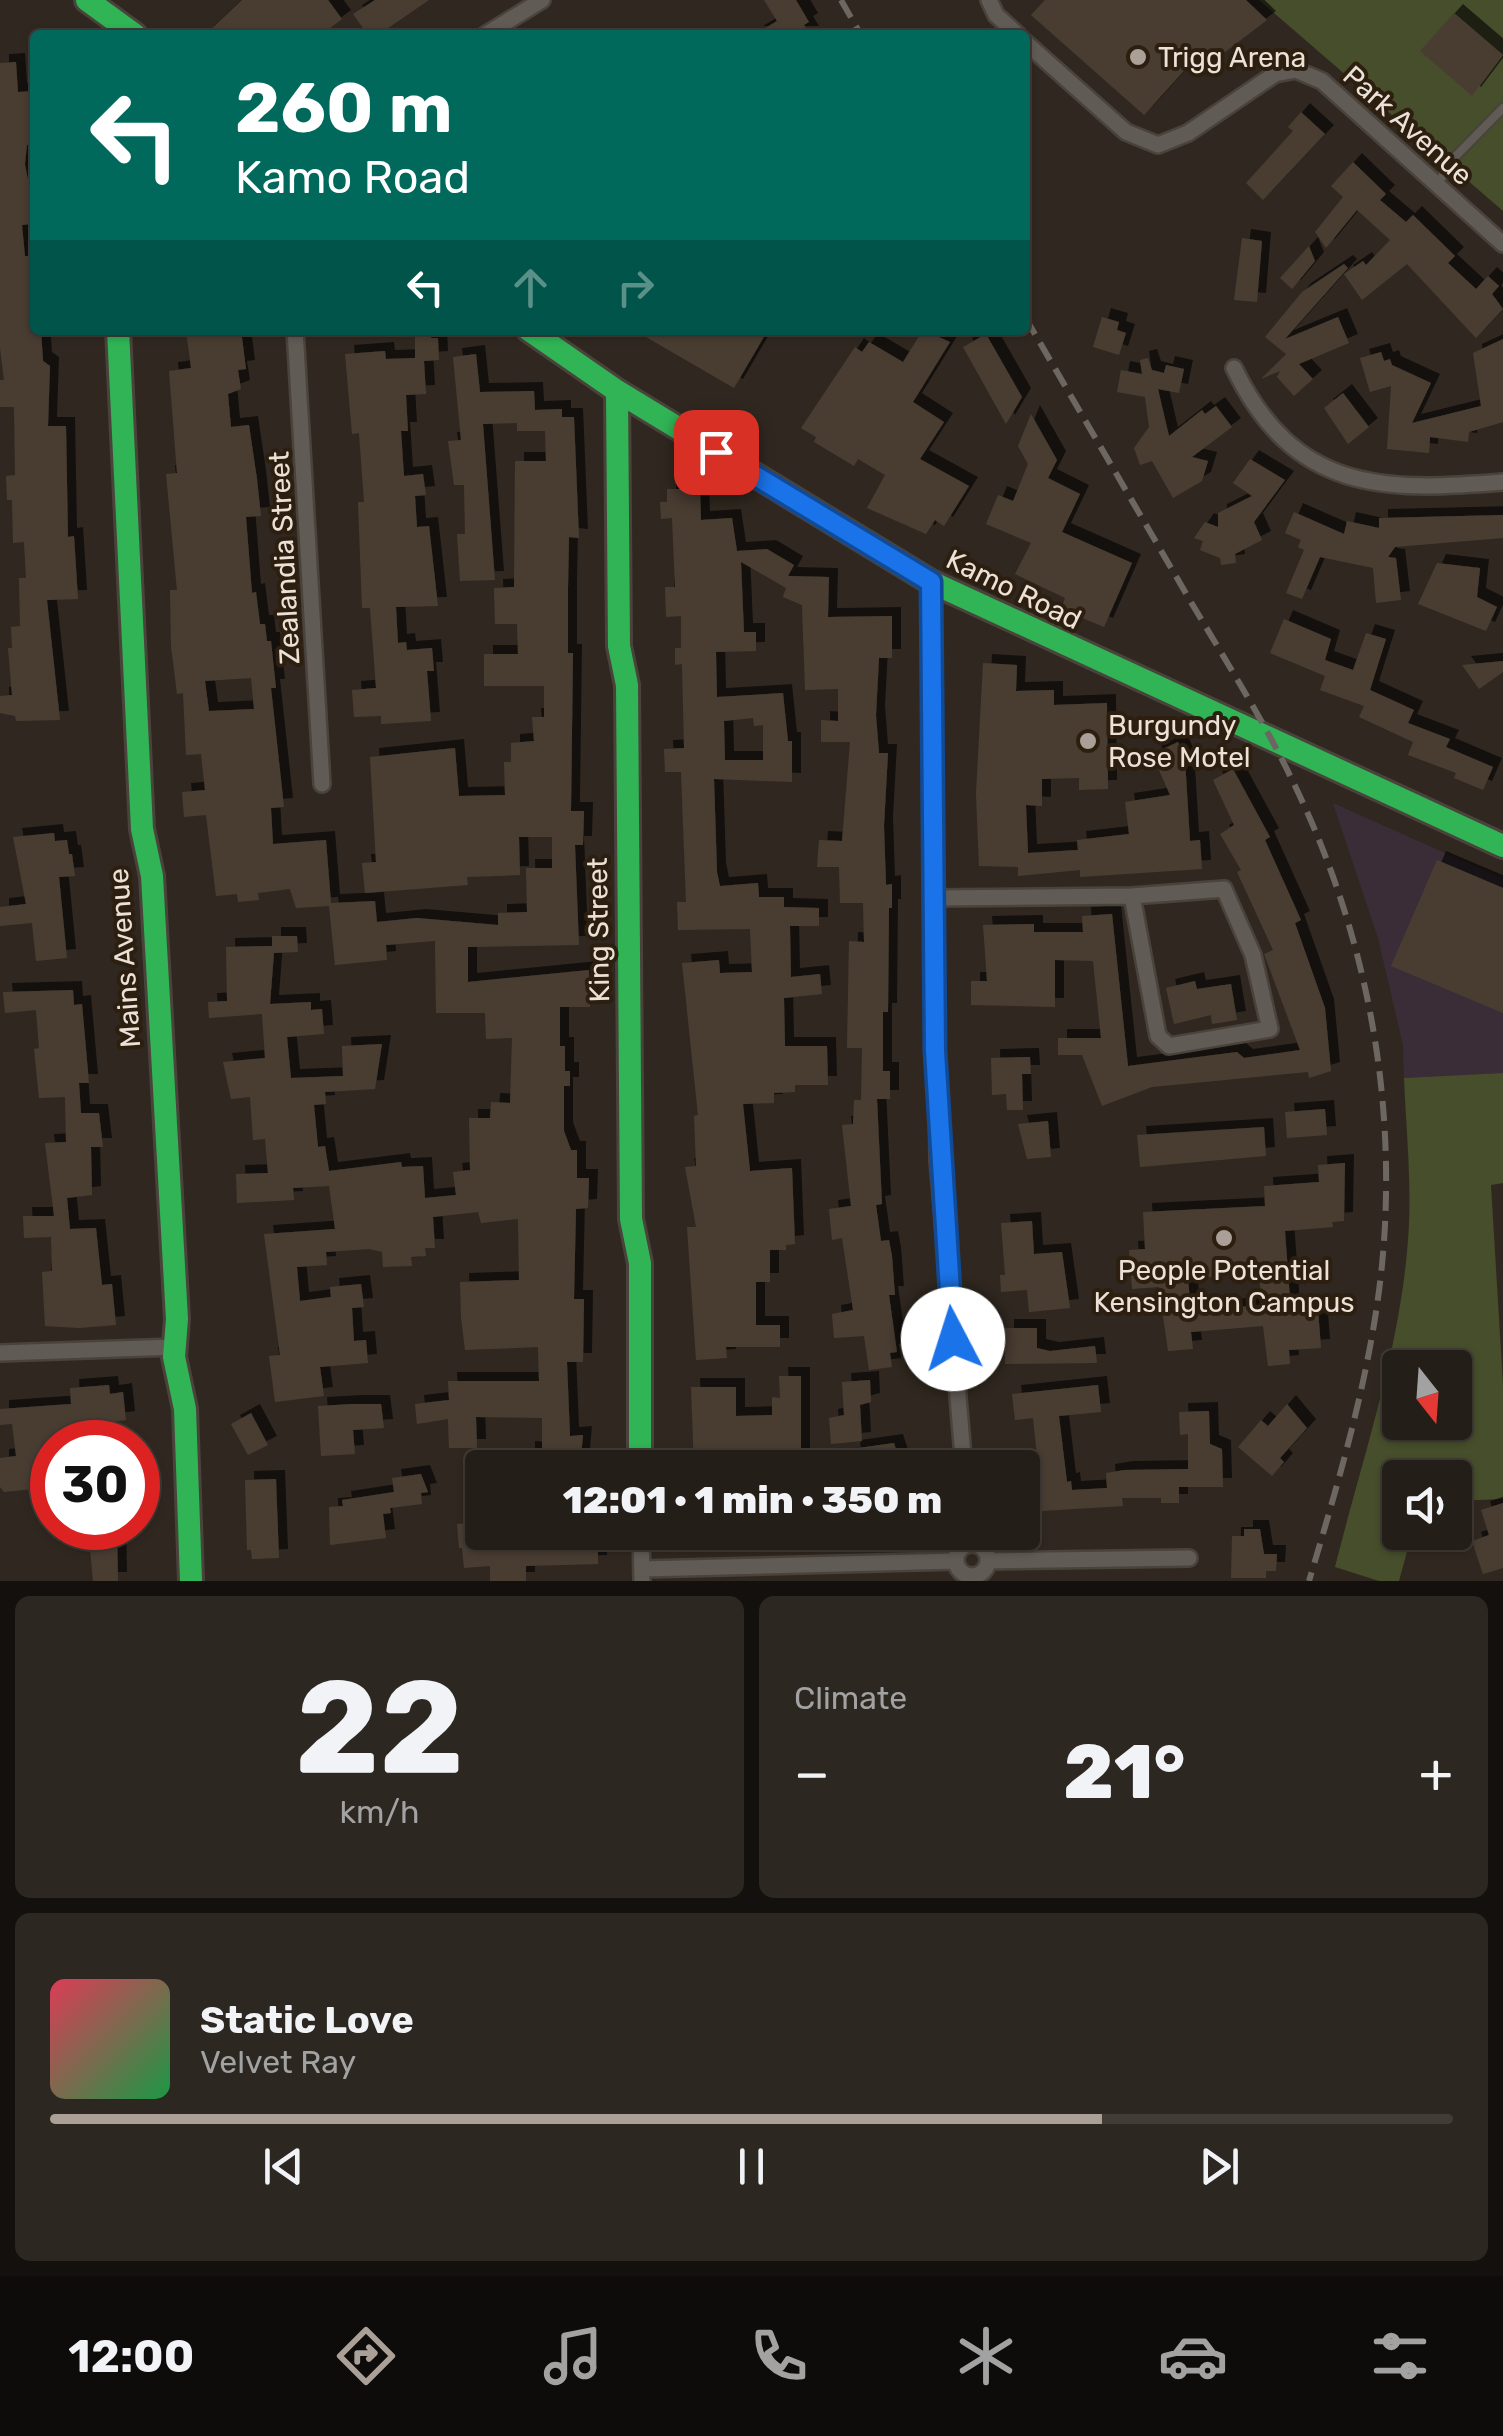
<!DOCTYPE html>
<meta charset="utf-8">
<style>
body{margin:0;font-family:Rubik,sans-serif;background:#2c2721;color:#f1f3f6;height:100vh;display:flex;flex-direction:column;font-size:38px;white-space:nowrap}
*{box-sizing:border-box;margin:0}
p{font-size:32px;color:#a3a2a2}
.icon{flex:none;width:55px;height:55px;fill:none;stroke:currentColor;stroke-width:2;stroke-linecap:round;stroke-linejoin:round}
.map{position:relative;height:1581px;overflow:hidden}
.sheet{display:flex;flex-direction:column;gap:15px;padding:15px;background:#14100d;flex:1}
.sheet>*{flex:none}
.top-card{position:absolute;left:30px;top:30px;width:1000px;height:305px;border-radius:10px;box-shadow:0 2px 8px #0004,0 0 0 2px #413c37;background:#00695c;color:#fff;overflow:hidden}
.needle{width:65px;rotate:163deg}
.fabs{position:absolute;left:1382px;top:1350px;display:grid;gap:20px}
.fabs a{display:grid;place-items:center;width:90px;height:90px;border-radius:10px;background:#241e18;box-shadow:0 2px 8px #0004,0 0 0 2px #413c37;font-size:50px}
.speed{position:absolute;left:30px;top:1420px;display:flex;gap:20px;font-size:50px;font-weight:700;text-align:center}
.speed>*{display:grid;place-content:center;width:130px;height:130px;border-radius:50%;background:#241e18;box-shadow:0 2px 8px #0004,0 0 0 2px #413c37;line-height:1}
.speed .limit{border:15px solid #d22;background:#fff;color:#111}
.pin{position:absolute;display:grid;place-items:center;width:85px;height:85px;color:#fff;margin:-42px;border-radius:20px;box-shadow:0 5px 15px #0006}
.me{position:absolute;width:110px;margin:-55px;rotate:355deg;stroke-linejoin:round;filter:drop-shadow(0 0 8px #0008)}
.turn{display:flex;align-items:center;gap:35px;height:210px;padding:0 40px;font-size:45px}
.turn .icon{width:130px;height:130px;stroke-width:2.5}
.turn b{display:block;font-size:70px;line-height:85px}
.lanes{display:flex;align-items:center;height:95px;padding:0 40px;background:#0003;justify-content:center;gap:50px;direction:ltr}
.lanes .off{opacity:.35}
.big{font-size:75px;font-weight:800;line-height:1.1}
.sheet .widget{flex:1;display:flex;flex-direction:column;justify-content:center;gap:15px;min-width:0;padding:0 35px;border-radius:15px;background:#2c2721}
.sheet .dial{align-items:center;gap:0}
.dial b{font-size:130px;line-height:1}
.song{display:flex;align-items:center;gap:30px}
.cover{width:120px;height:120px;border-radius:15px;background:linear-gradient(135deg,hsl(350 70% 55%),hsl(140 70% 35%))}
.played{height:10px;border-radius:5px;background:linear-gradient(90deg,#aaa097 75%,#413c37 75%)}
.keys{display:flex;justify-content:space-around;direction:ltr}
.heat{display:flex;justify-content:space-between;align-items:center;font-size:55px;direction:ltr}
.sheet .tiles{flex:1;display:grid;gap:15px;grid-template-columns:1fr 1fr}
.widget:last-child{grid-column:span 2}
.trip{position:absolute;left:465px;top:1450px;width:575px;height:100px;border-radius:10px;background:#241e18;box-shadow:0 2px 8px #0004,0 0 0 2px #413c37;font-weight:800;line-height:100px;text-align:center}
.menu{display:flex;height:160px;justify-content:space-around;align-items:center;background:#0e0c0a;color:#a3a2a2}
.menu .icon{width:70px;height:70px}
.menu .selected{color:#aaa097}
.menu b{font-size:45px;color:#f1f3f6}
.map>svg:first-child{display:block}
.industrial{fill:#3a2d38}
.green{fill:#464e2b;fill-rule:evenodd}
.building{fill:#483e32;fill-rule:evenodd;filter:url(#shadow)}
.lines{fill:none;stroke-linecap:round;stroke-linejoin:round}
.lane-casing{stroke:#4a433c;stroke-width:12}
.street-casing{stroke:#4a433c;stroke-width:20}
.fast-casing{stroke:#4a433c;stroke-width:28}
.lane{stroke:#615b56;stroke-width:8}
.street{stroke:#615b56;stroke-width:15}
.fast{stroke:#30b455;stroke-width:22}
.rail{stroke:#6d6761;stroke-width:6;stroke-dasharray:20 10;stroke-linecap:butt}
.route-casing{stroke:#114b97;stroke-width:25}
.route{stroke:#1a73e8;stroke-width:18}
.poi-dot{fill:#aaa097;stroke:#2d1f10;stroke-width:4}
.labels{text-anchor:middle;stroke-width:8;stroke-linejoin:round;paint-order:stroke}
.poi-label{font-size:28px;fill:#ebe1d7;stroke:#2d1f10;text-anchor:start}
.street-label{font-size:28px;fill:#ebe1d7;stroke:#2d1f10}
</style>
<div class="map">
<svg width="1503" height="1581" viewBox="0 0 1503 1581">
<defs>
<filter id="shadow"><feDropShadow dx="9" dy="-9" stdDeviation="0" flood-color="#0009"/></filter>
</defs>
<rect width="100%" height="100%" fill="#302820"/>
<path class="industrial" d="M1333,803L1503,879V1073L1404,1078L1403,1045L1378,938Z"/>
<path class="green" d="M1259,0H1503V211Z
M1503,1073V1183L1491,1185L1503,1385V1499L1455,1501V1478H1400V1532L1412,1533L1399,1581H1379L1335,1567C1363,1455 1404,1339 1409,1223C1411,1175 1406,1126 1404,1078ZM1400,1368H1455V1422H1400Z"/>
<path class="building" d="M242,0H328L342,19L321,35H205Z
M375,0H429L378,35H368L353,14Z
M764,0H796L809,22L804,25L810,35H754L777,21Z
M1045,0H1246L1267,20L1212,62L1201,52L1144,115L1031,15Z
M1454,13L1503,55L1472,96L1420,51Z
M16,62L18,92L35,91L32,145H27L25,164L35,217H30L31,224L22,225L25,256H32L35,277V330H41L43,361L50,366L48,426H66L68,537L74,536L78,599L47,600L60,720L16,721L15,716L0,713V696L12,695L8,648H12L11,627L20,626L19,578H26L24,542L13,543L12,500H7L6,476L15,475L14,407H0V380H4L0,348V63Z
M1301,112L1325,134L1263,200L1246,183L1293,131L1288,127Z
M1353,162L1386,194L1380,200L1406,222L1413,215L1455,256L1448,263L1476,289L1488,276L1499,286L1492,294L1503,309L1476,338L1407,264L1362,300L1344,274L1363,261L1366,265L1390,240L1357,210L1326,248L1315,232L1343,197L1331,186Z
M1242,238L1262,241L1257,302L1234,300Z
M1309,246L1315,261L1292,289L1280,278Z
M1344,264L1348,268L1285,339L1338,317L1349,343L1299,364L1313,379L1294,396L1277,377L1280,371L1261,379L1286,354L1265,337L1302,292Z
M1102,317L1119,322L1117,330L1126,333L1119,355L1093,347Z
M186,330H241L246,369L238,370L241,389L228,394L231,427L249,425L257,479L261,516L246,517L252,593L256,592L260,624H265L267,641H271L276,688H271L284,807L271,808L273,844L326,840L331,903L375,901L377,922L417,918L498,925V913L527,912L526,868H552V837H519L520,875L467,877L468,885L365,893L362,863L376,862L370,757L455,748L459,796L505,795L504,762H511V743L534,741L532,717H544V686H484V654H518L517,624H495L494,588L514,587L515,461H546L545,431H517V423L483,424L495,580L460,581L457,534H465L464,485H454L448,441L461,440L453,357L476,354L480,392L534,391L535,410L562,409V417H574L579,538L569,537L568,588V653H573L571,811H584L583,845H575L579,945L468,947V982L589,970L590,1007H560V1046H565V1071H570V1086H564V1131L571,1150H577V1178H589L588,1208L576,1209L574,1299H584L583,1362H567L570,1436L583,1435L580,1468H526V1450L542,1451V1418L476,1417L477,1448H449L448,1419L417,1424L415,1404L449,1400L448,1381H539L538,1347L465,1350L461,1317L460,1282L519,1280L518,1219L481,1223L478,1212L433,1217L435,1248H425L426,1256L411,1257L412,1266L383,1267L382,1252L369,1249L326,1252L327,1265L297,1267L300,1301L331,1297L330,1287L361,1284L364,1307L352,1308L354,1341L366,1340L368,1363L320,1367L324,1396L275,1402L269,1356L280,1355L264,1234L335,1229L329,1186L293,1188L294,1200L237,1203L236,1174L268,1173L265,1139L253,1140L250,1097L231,1099L223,1062L265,1058L262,1014L209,1018L208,1002L227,1001L226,947L272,946V936H297L298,952L274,953L270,1004L311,1002V1010L322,1009L324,1034L287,1037L291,1078L343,1076L342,1046L382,1044L375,1089L325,1092L326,1104L314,1105L318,1147L325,1146L329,1171L401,1162L402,1167L423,1166L425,1198L456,1195L453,1172L470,1170L469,1118H490L491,1102L510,1103L512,1038L486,1039L485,1013H436L435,941L386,945L387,960L335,965L329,906L296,908L290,889L258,893L259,900L238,902L237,894L216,896L206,815L184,817L182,792L205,790L201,754L186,755L183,693L177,694L171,646L170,590H177L166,474L177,473L169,371L191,368ZM251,678L254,709L209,711L205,681Z
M415,330H433L431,338H438L439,360L424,361L426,394L406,395L408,431H401L404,476L423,474L426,495L415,496L417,527L429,526L438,606L396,607L398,643L406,642L407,650L432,648L434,671H427L431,721L381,724V716L354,717L352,690L376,688L370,608H362L358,502H364L359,433L352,434L345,354L385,351L386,359L415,358Z
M634,330H768L734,388Z
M923,330L950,342L913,402L944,422L920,459L969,486L944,526L935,520L926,534L867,508L885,475L858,459L854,466L814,442L816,437L801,428L855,347L862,352L869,342L903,362Z
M986,334L1022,397L1006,424L963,347Z
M1503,339V422L1469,432L1468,442L1430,437L1429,453L1387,449L1391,386L1370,392L1360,358L1381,352L1384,361L1390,359L1392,365L1431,383L1412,423L1481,406L1473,353Z
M1148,358L1152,370L1164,373L1166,365L1184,369L1179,393L1158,389L1169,436L1202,410L1205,414L1216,406L1232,427L1192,457L1208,461L1202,481L1173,498L1152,461L1140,465L1134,448L1149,427L1145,397L1117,392L1121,370L1142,374L1140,360Z
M1343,393L1369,427L1348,444L1324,408Z
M1031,414L1057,460L1048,478L1080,494L1062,532L1132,563L1104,627L1061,609L1065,598L1015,574L1031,543L986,524L998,495L1013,501L1028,464L1018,446Z
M1250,459L1285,480L1254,522L1262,540L1235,554L1236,563L1221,565L1220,558L1200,550L1203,541L1194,538L1205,522L1218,527V513L1252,496L1233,483Z
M667,489H700L701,520L732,518L737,551L767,549L794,565L788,576L829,577L828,617L892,616V658H879L876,715L879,753H888L884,826L886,885L892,884V908H889L888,1012H883V1071H890V1099H877L882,1204L876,1205L881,1241L889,1240L892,1256L895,1295H889L897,1352L890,1353L892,1367L869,1370L864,1336L834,1338L832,1314L853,1310L842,1238L832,1240L829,1209L851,1206L842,1125L853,1124L854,1100H861L862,1048H847L849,941L864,942L863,903H840L839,867H817L819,840L842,841L850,742H821V720L838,721V689L805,690L802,605L783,597L786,588L741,562L744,632H756V651L716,652L717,697L783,693L788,741H792V782L714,779L717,872L720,886L758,883L759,897H784V907L819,908V926H790L791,977L820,974L822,994L784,998L785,1046H827L828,1085H795V1092L774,1093V1103L743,1104L750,1171L792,1168L795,1244L786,1245V1250H770V1282H756V1325H780V1347H726L727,1358L696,1360L687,1227H696L685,1167L696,1166L694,1116L698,1115L682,963L719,960L720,973L752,972L750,929L678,930L677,902H686L681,772H665L664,749L684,748L682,664L675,665V648H681V616L666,617L665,587H675L672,518L661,519L660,502H667ZM753,718L754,726L763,725V760H725L724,721Z
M1294,512L1344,534L1347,521L1379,528V518L1503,515V538L1395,547L1388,557L1396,558L1401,600L1376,603L1373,568L1320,557L1302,599L1286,593L1304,550L1298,547L1301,540L1285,533Z
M1437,563L1480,568L1477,597L1497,607L1486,631L1418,604Z
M1284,619L1331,639L1325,660L1353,670L1366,633L1386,639L1370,690L1414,710L1408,723L1450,739L1446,747L1493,767L1483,790L1454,778L1456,773L1408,755L1413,742L1359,717L1364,706L1320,690L1325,676L1270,653Z
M1503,661V672L1479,689L1462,665Z
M983,663L1017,665L1016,691L1054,690V705L1107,703L1108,789L1079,790V778L1042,779V806L1026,805L1028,853L1078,850L1077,840L1129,834L1125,802L1170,795L1152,754L1178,742L1185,759L1190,841L1200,840L1202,869L1080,877V870L1018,876V867L979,866L976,794Z
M1233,769L1270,837L1265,840L1301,920L1295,923L1325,1008L1331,1071L1309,1078L1308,1072L1152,1087L1102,1106L1082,1055H1058V1038H1101L1093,961L1055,960V1007L971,1005V981H987L983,925L1034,924V932H1083L1082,916L1112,914L1128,1066L1237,1052L1244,1058L1300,1050L1264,954L1273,950L1237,872L1241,870L1220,834L1234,825L1213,780Z
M54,833L55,841L67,840L69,854H72L75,876L59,877L67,958L36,961L32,923L0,926V907L26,904L13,837Z
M1437,860L1503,888V1013L1391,966Z
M1195,981L1197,989L1231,984L1237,1020L1212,1024L1211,1015L1174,1024L1166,988Z
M73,990L74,1005L82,1004L89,1083H79L81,1113H99L103,1147H91L92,1195L67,1198L70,1229L96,1228L102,1285L112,1284L116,1325L79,1328L45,1326L42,1272L52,1271L51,1237L24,1238L23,1216H54L45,1143L66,1142L65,1097L39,1098L34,1049L39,1048L36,1010L5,1013L3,992Z
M1030,1057L1031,1074H1022L1023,1110H1007L1006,1094L992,1095L991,1058Z
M1325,1109L1327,1135L1287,1138L1285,1112Z
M1048,1121L1051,1157L1027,1159L1018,1124Z
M1264,1127L1266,1156L1140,1167L1137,1135Z
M1345,1163L1344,1221L1332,1222L1333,1227L1285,1231L1291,1312L1318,1309L1321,1348L1289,1350L1290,1364L1268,1366L1263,1326L1191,1332L1193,1349L1168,1351L1159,1287L1132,1289L1129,1250L1145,1249L1143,1212L1265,1206L1264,1186L1319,1182L1318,1165ZM1259,1273L1262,1305L1191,1311L1188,1279Z
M1032,1221L1034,1254L1062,1252L1070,1308L1029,1312L1027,1290L1001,1292L1000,1275H1005L1001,1223Z
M1005,1328H1037V1348L1050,1351L1095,1346L1097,1363L1005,1364Z
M779,1376H801V1468H694L691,1387H736V1416L772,1415V1397L780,1398Z
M870,1380L871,1402L860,1405L862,1441L831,1444L829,1418L844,1415L842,1382Z
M109,1385L110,1394L123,1392L126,1420L65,1429L66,1441L52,1442V1487L4,1492L0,1487V1458L16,1456L12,1424L0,1425V1409L71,1404L70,1388Z
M1098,1385L1101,1412L1059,1416L1067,1482L1071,1481L1072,1490L1107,1488L1106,1473L1124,1470L1188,1469V1434L1180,1435L1179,1412L1209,1411L1210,1444L1222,1449L1223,1487H1179V1503H1161V1498H1122L1123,1506L1026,1512L1023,1486L1040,1484L1033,1418L1015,1420L1012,1394Z
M352,1404H381L384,1428L353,1430L355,1454L321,1456L318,1406Z
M1287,1404L1307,1428L1280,1458L1284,1462L1272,1476L1238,1447L1261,1420L1268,1426Z
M251,1413L268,1445L248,1455L231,1424Z
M894,1443L902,1468H853L851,1449Z
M421,1474L428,1492L421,1493L422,1504L390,1508L391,1513L383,1514L386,1538L330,1545L329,1507L343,1506L342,1500L394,1492L392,1478Z
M276,1479L279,1558L252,1559L251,1550H247L245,1480Z
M1503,1503V1568L1483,1574L1472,1541L1489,1535L1481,1510Z
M481,1522L483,1539L598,1538V1564L526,1566V1581H490V1566L464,1568L462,1548H459L457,1524Z
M88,1528H117L118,1581H93Z
M1244,1529H1260L1264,1554H1277L1276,1571H1266V1578H1231L1232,1536H1244Z"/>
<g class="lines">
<g class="lane-casing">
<path id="lane" d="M1438,184L1451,161L1503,108"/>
</g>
<g class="street-casing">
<path id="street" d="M989,0L996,15L1018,35
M485,35L542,0
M1025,42L1126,132L1158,145L1188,133L1275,74L1296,70L1322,81L1503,244
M295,330L322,784
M1234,368C1294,492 1382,492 1503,482
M931,582L938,1160L964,1468
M933,898L1132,896L1224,889L1253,955L1270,1029L1169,1046L1158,1036L1132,896
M0,1353L175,1347
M641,1532L642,1581
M956 1560a16 16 0 1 1 32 0a16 16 0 1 1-32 0Z
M988,1561L1189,1558
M642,1569L956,1561"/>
</g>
<g class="fast-casing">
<path id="fast" d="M87,0L135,35
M118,330L142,829L152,876L177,1319L174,1357L185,1409L191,1581
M529,330L617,391L931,582L1503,846
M617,391L619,646L627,685L631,1219L640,1263V1468"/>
</g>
<use href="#lane" class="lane"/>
<use href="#street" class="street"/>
<use href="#fast" class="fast"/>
<path class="rail" d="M841,0L861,35
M1025,317C1079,410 1134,504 1188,597C1225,660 1265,722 1296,788C1367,936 1398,1101 1382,1265C1371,1373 1340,1477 1309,1581"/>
</g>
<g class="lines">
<g class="route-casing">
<path id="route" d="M716,452L931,582L935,1051L953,1339"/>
</g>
<use href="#route" class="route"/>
</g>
<g class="poi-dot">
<circle cx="1138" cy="57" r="10"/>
<circle cx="1088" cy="741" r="10"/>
<circle cx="1224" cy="1238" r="10"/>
</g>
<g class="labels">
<g class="poi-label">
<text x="1158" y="67">Trigg Arena</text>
<text x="1108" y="735">Burgundy<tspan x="1108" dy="32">Rose Motel</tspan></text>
<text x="1224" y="1280" text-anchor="middle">People Potential<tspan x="1224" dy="32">Kensington Campus</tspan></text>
</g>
<g class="street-label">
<text transform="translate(1408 125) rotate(42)" y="10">Park Avenue</text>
<text transform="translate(284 558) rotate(-93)" y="10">Zealandia Street</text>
<text transform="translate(1014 589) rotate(26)" y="10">Kamo Road</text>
<text transform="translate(598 930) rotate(-91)" y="10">King Street</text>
<text transform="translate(124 958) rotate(-94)" y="10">Mains Avenue</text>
</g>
</g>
</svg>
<div class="fabs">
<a><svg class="needle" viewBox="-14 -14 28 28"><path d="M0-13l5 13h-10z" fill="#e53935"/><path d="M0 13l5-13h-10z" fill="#a3a2a2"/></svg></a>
<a><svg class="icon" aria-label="sound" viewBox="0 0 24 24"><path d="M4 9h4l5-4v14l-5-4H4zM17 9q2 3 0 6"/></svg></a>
</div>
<div class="speed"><div class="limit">30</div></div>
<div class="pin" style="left:716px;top:452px;background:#d93025"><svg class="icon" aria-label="arrive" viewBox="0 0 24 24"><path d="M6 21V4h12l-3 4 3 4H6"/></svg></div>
<svg class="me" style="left:953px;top:1339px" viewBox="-20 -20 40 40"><circle r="19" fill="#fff"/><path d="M0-13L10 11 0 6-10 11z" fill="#1a73e8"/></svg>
<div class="trip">12:01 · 1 min · 350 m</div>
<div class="top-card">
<div class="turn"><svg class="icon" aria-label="left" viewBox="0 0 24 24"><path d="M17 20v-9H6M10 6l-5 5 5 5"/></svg><div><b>260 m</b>Kamo Road</div></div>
<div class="lanes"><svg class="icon" aria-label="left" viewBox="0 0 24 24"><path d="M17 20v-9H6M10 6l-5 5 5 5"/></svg><svg class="icon off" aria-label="ahead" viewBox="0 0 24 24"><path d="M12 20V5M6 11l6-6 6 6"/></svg><svg class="icon off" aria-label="right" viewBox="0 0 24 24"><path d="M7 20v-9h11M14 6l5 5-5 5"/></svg></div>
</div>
</div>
<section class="sheet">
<div class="tiles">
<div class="widget dial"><b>22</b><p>km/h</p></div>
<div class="widget"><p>Climate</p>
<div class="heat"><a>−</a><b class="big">21°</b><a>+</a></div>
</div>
<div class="widget">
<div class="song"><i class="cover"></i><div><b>Static Love</b><p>Velvet Ray</p></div></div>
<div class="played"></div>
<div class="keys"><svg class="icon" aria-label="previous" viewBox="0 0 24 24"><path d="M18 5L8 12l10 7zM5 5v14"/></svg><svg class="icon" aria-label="pause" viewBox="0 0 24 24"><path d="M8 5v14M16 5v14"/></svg><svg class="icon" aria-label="next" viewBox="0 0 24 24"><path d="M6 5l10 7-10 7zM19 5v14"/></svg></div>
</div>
</div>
</section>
<nav class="menu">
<b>12:00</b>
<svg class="icon selected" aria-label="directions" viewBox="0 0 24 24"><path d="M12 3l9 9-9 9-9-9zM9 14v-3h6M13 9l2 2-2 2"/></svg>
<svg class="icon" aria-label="music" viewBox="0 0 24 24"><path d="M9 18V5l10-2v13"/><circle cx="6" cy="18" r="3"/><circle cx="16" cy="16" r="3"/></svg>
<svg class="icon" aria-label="phone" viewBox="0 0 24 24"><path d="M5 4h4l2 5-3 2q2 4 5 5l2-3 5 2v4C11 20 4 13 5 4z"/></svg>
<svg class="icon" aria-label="climate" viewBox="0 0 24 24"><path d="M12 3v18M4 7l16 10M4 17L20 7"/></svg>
<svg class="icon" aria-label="car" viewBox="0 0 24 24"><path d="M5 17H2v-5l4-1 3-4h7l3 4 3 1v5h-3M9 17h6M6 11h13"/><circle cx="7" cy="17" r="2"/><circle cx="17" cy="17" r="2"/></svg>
<svg class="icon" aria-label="filters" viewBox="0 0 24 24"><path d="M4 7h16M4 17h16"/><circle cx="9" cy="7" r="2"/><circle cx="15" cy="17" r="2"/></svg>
</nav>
